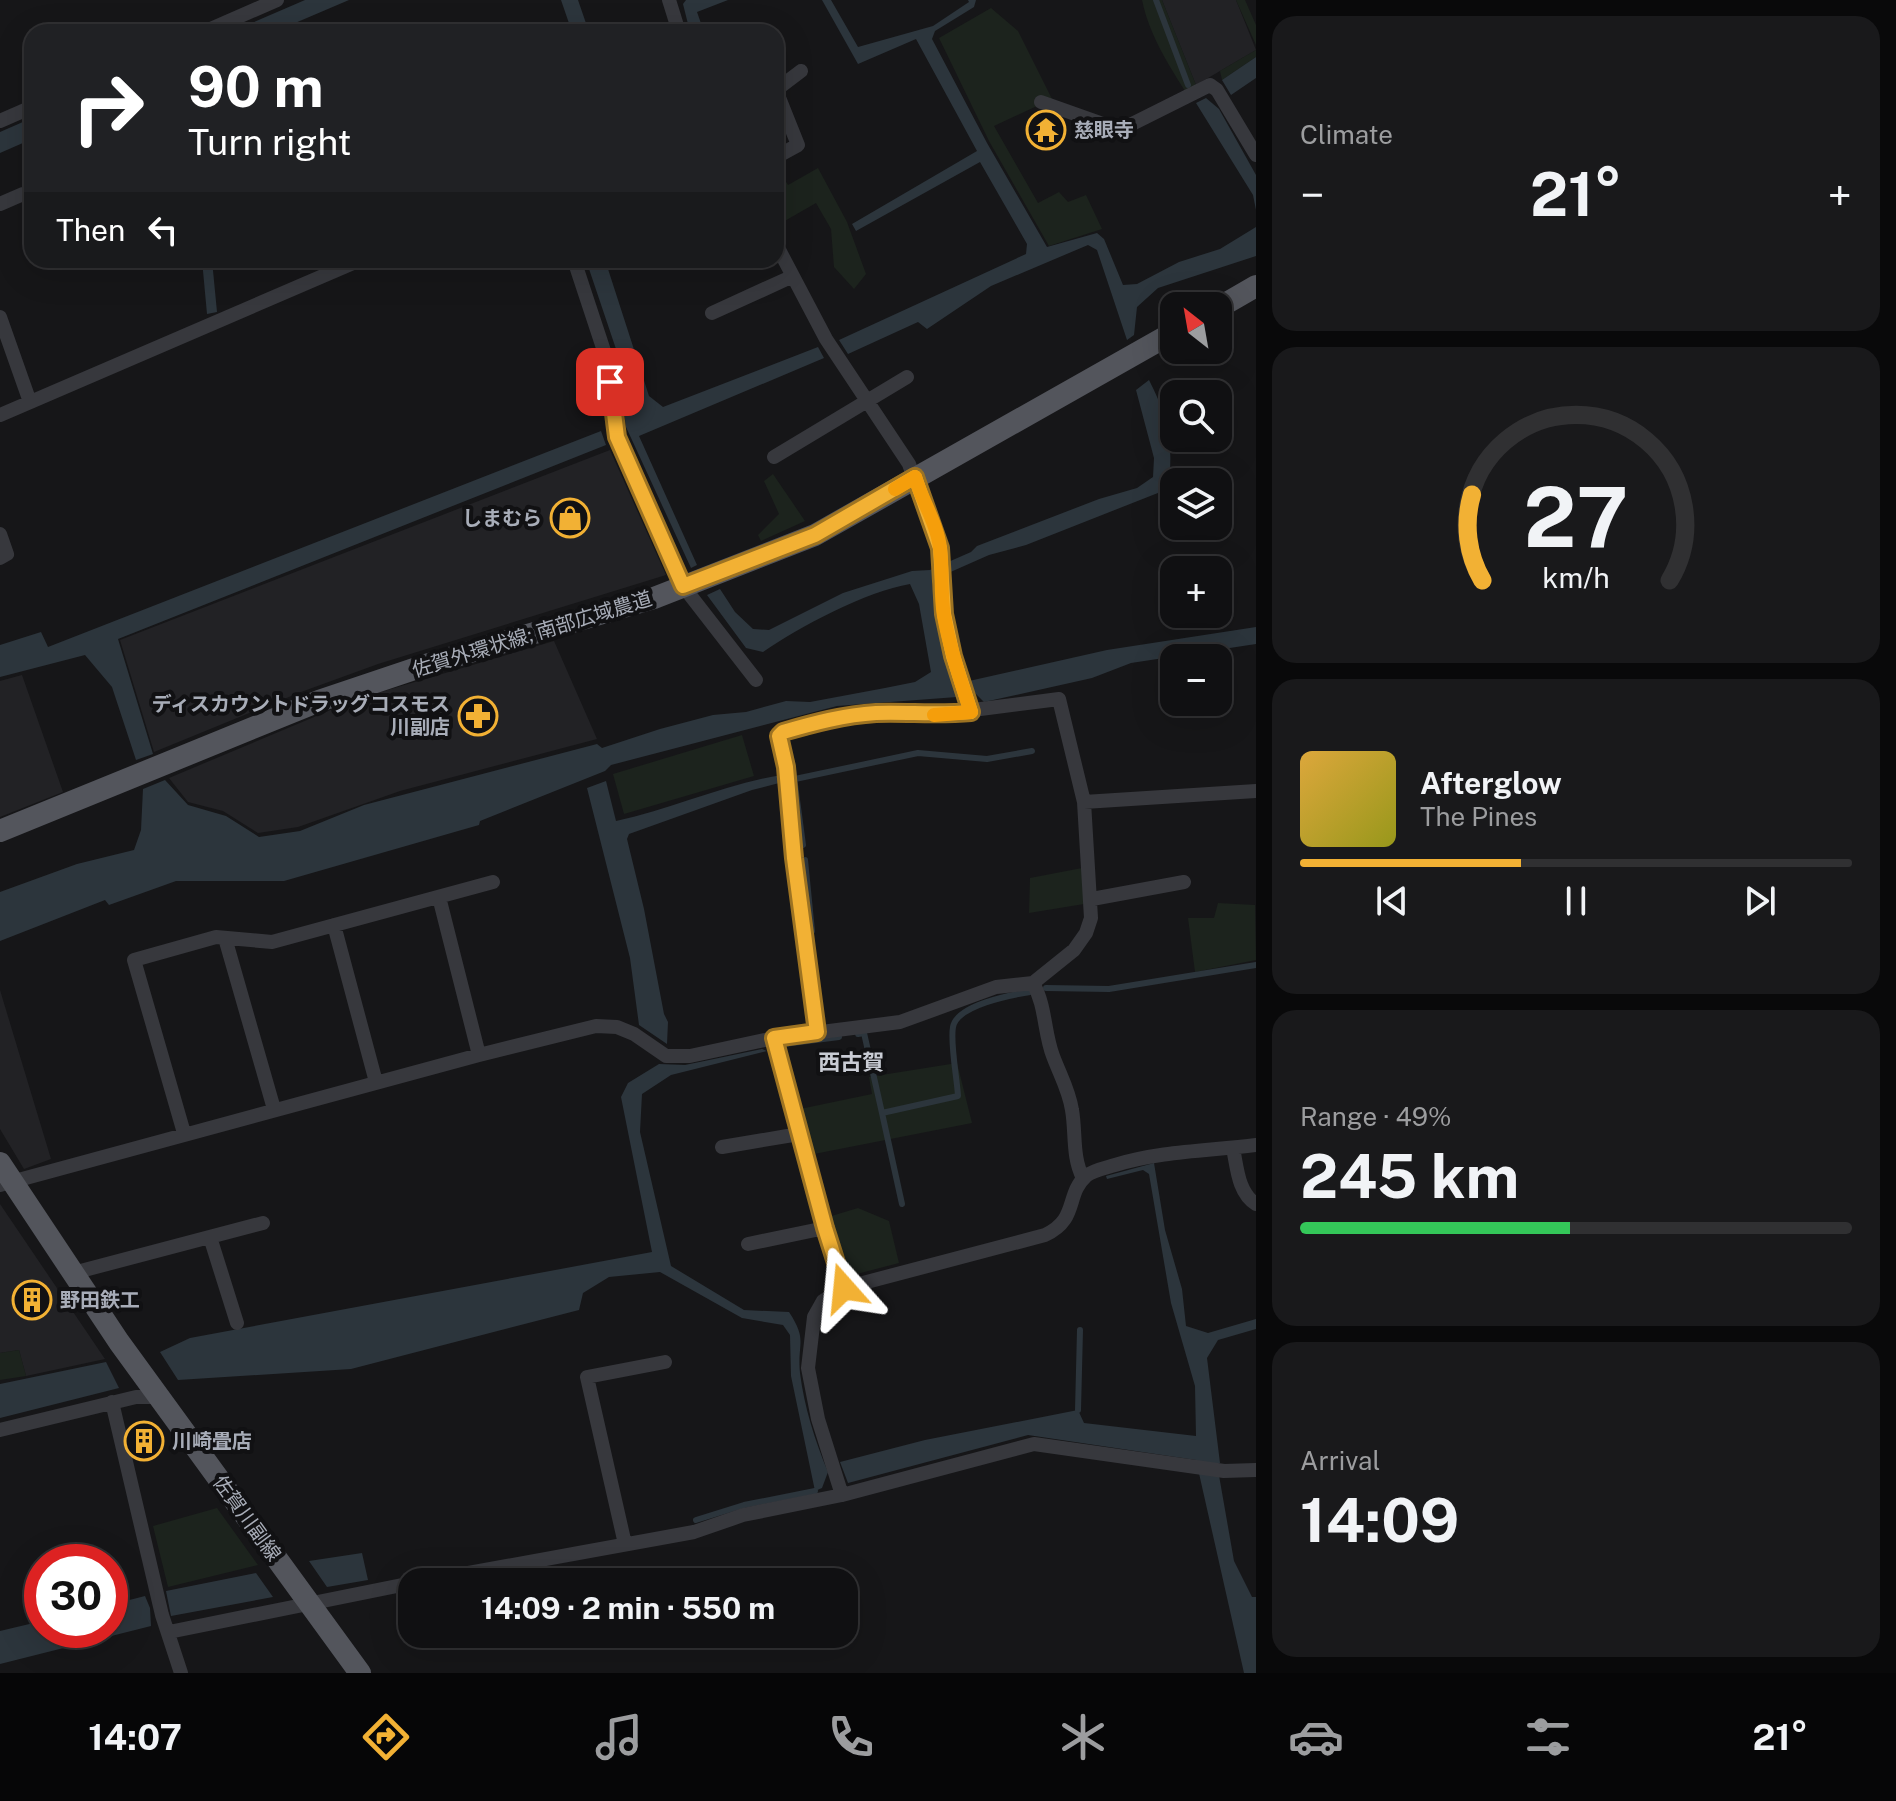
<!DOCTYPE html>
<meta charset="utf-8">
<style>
body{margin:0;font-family:"Public Sans","Noto Sans JP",sans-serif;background:#19191b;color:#f1f3f6;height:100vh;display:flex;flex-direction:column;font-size:30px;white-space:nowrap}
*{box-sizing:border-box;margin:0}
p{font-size:26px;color:#9c9d9f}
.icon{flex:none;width:44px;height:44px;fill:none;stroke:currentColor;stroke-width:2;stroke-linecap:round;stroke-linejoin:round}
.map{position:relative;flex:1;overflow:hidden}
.panel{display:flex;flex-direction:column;gap:16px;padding:16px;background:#09090a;width:640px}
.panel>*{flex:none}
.hud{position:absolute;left:24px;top:24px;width:760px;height:244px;border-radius:24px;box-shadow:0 8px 32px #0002,0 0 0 2px #303032;background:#202124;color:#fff;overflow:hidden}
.needle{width:52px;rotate:329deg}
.tools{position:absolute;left:1160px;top:292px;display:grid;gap:16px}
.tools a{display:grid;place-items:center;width:72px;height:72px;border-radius:16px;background:#101012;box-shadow:0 8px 32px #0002,0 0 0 2px #303032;font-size:40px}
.speed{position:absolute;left:24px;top:1544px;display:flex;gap:16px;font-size:40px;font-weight:700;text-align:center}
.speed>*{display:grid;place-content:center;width:104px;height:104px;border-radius:50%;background:#101012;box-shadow:0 8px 32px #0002,0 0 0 2px #303032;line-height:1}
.speed .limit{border:12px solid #d22;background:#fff;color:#111}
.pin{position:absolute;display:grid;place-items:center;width:68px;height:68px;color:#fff;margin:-34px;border-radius:16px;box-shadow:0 4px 12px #0006}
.me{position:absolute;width:88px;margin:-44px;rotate:342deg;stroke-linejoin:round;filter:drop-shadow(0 0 6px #0008)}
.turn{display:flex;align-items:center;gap:28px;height:168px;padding:0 32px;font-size:36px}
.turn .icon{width:104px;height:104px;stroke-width:2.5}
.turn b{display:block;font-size:56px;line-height:68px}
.then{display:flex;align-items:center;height:76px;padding:0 32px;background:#0003;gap:16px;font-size:30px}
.big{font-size:60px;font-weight:700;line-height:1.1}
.panel .tile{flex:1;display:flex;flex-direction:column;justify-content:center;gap:12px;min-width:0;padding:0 28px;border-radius:24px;background:#19191b}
.panel .dial{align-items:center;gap:0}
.dial svg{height:208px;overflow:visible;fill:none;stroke:#303032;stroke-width:7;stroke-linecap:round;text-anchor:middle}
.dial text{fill:#f1f3f6;stroke:none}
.song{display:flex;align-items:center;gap:24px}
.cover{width:96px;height:96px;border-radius:12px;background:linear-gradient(135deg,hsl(40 70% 55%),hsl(60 70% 35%))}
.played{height:8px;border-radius:4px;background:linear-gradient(90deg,#f2b134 40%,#303032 40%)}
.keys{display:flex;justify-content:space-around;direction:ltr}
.heat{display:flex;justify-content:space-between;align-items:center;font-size:44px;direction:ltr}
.charge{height:12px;border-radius:6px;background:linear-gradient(90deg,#34c759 49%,#303032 0)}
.trip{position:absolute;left:398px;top:1568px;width:460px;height:80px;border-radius:24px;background:#101012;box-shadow:0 8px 32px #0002,0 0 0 2px #303032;font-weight:700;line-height:80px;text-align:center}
.tabs{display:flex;height:128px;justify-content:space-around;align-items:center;background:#060607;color:#9c9d9f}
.tabs .icon{width:56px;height:56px}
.tabs .active{color:#f2b134}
.tabs b{font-size:36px;color:#f1f3f6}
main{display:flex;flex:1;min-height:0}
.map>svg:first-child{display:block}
.built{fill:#222225}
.green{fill:#1c231d}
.water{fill:#2c353c}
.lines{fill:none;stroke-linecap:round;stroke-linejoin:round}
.stream{stroke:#2c353c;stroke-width:6}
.minor{stroke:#37383d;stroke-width:14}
.primary{stroke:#53555c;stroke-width:22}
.route-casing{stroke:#9d7322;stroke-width:20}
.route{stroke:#f2b134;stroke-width:14}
.slow{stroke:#f59e0b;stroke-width:14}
.labels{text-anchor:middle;stroke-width:8;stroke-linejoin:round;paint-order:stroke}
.poi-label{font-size:20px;font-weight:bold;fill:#a8adb8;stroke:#111113;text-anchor:start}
.street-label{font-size:20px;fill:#a8adb8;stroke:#111113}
.neighbourhood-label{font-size:22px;font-weight:bold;fill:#c9ccd4;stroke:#111113}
</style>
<main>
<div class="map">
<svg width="1256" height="1673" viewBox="0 0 1256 1673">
<rect width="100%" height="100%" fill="#161618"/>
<path class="built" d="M1162,0H1236L1256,50L1196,85Z
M610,450L666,575L378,664L301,692L154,752L120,640Z
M554,641L597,739L400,791L298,827L258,833L223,811L188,802L169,778L357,699Z
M22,675L63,792L0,817V681Z
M0,990L51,1159L24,1169L0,1129Z
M0,1204L105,1359L26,1376L19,1350L0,1353Z"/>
<path class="green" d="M1142,0H1162L1196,85L1185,91C1167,62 1149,34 1142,0Z
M1236,0H1245L1256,25V45Z
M991,8L1018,31L1052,99L994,126L1038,203L1059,192L1068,202L1086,195L1102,229L1049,246L989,141L939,38Z
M1256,50V57L1222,80L1220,71Z
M776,166L788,185L818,168L847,222L866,274L854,289L834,267L831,229L816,203L776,226Z
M773,474L805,521L761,541L758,535L779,514L764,481Z
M742,735L754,776L624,814L613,774Z
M1082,868L1084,904L1029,913L1030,878Z
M1218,903L1255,905L1256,960L1195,972L1188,918H1214Z
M957,1063L972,1123L809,1155L800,1109L872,1094L869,1077Z
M858,1208L889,1221L899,1263L849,1276L828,1217Z
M19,1350L26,1376L0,1380V1353Z
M217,1508L258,1565L168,1587L153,1526Z"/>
<path class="water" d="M305,0H349L274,32H231Z
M561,0H578L589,32H572Z
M686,0H728L697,12L704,32H690L683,4Z
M822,0H831L858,47L933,26L969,2L968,0H976L974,7L935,31L932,39L987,143L1047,247L1097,233L1104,239L1123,285L1137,284L1179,262L1220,249L1256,227V256L1158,288L1137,307L1134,335L1127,340L1097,250L1088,245L991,286L927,329L918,322L848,354L839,340L1026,254L1027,244L980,162L856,231L852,224L977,151L916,39L858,64Z
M1256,57V78L1231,95L1222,80Z
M1206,98L1219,109L1256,175V210L1253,195L1196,103Z
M32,118V139L0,153V132Z
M202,260H212L217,312L207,314Z
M586,260H611L608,269L649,396L663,407L818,347L824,358L639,436L697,565L691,568L626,427L616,349Z
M1149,380C1169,419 1174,446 1168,489L1026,545L989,555L946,574L932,583L948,672L954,683L958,684L957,697L837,706L611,765L605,771L480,821L479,825L284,881H176L109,905L105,900L0,941V892L77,864L134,850L141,830L143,789L165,780L188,805L226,816L259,837L300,831L364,805L597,744L602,748L660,729L713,715L746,712L786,701L810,702L885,688L915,682L931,672L919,604L910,584C867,591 799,627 763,652L746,648L707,595L720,589L735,612L753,629L769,630L843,593L912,571L930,570L971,552L977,546L1099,499L1137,488L1153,477L1154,458L1136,390Z
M601,431L606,445L118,639L153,754L136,760L112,687L85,655L0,677V645L41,632L48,647Z
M1256,627V644L1131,663L1092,678L984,702L970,688L969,681L1107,650Z
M782,775L783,782L752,790L629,834L627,839L644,909L664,1014L668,1022L667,1044L639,1025L630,958L587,788L606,781L616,821C673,809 725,784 782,775Z
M762,1049L767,1051L671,1075L642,1094L640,1132L671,1266L744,1310L789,1312C808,1341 797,1342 800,1373C804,1406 815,1441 828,1472L822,1488L815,1491L791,1376L790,1335L783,1325L742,1318L660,1272L609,1277L583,1293L579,1310L351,1369L178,1380L160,1352L190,1338L652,1252L621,1097L628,1083L659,1064L685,1065Z
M1154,1163L1165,1230L1182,1289L1186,1326L1208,1333L1256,1319V1329L1218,1340L1207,1358L1220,1463L1217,1464L1234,1561L1252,1597H1256V1673H1244L1196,1460L1028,1435L848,1483L840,1462L925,1440L1078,1410L1084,1423L1196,1436L1195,1386L1171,1303L1149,1174L1143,1170L1107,1179L1106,1176Z
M106,1362L119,1388L0,1418V1384Z
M362,1553L368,1580L327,1587L309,1561Z
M256,1573L273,1597L171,1616L166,1591Z
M145,1596L150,1608L151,1626L0,1664V1631L42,1621V1630H110V1605Z"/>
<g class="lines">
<path class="stream" d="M1156,0L1188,85
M792,762L803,845
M795,779L918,753L987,759L1032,751
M805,860L812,931
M1046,988L1109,989L1256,965
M858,1034L864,1033L882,1113L958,1096C957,1078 950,1043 953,1027C957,1005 1011,995 1030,992
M784,1044L839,1037
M882,1113L902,1204
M1078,1410L1080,1330
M696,1520L744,1505L815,1491"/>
<path class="minor" d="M669,0L679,32
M204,32L277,0
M1041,102L1120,130L1210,85L1217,90L1256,155
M0,121L32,107
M776,157L798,145L776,90L801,71
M0,204L23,194
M776,244L826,339L909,464L921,499L935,527L940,548L944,614L953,656L971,712
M574,260L607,360L615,426L621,450L683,586L756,680
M712,313L791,277
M0,317L30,402
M0,415L360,260
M774,457L907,377
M0,534L7,554L0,558
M1084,802L1256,791
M439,897L479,1055
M1092,899L1184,882
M334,925L376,1082
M225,938L274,1109
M1033,983C1046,1006 1044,1033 1053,1056C1060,1075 1069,1090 1072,1110C1076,1133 1072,1157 1083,1178
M774,1038L825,1228L844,1288
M184,1133L134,960L216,937L272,942L493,882
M722,1147L799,1134
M1233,1148C1237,1167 1238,1193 1256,1204
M0,1185L479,1055L596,1026L617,1027L634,1034L666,1056H690L774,1038L900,1022L996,987L1033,983L1074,950L1086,933L1091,918L1084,802L1059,699L934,715L877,713L826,719L783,732L779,736L786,767L794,858L817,1032
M210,1237L237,1323
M748,1244L825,1228
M73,1273L263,1223
M112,1402L162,1615L181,1673
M0,1430L136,1397H159
M842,1495L818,1419L808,1368L814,1317L823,1301L844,1288L1045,1235C1079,1219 1065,1195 1086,1176C1093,1170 1105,1168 1115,1165C1161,1151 1208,1151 1256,1145
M625,1544L587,1377L665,1362
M419,1582L694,1532L743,1515L842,1495L1034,1444L1224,1471L1256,1470
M169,1632L412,1583"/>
<path class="primary" d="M1218,308L1256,286
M0,831L319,701L429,664L654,598L815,535L1174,332
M0,1163L119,1342L360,1673"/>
</g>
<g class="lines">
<g class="route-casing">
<path id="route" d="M610,382L617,437L683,586L815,535L915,477L940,548L944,614L953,656L971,712C939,715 908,712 876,713C844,715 814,723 783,732L779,736L786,767L794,858L817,1032L774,1038L825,1228L844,1288"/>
</g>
<use href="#route" class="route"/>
<path class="slow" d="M895,489L915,477C922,501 937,523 940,548C943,570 940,593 944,616C950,649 960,680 971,712L934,715"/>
</g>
<defs>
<g id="temple-ring" transform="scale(2)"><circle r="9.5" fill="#111113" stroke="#f2b134" stroke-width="1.5"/><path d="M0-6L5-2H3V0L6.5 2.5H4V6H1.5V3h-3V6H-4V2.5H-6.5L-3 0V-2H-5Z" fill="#f2b134"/></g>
<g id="shop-ring" transform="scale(2)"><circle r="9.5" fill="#111113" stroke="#f2b134" stroke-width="1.5"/><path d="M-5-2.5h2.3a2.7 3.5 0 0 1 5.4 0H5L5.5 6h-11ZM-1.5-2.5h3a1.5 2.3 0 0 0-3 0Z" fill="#f2b134"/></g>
<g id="pharmacy-ring" transform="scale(2)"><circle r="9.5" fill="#111113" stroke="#f2b134" stroke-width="1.5"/><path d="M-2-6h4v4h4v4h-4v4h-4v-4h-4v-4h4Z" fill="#f2b134"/></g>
<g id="building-ring" transform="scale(2)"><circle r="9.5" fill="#111113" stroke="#f2b134" stroke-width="1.5"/><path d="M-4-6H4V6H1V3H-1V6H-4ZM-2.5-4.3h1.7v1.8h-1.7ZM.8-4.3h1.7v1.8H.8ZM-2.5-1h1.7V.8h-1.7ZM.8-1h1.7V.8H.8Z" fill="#f2b134"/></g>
</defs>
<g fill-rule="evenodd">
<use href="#temple-ring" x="1046" y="130"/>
<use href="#shop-ring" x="570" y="518"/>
<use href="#pharmacy-ring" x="478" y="716"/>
<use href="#building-ring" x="32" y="1300"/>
<use href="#building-ring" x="144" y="1441"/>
</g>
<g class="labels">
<g class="poi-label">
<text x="1074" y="137">慈眼寺</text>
<text x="542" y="525" text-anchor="end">しまむら</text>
<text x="450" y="711" text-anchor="end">ディスカウントドラッグコスモス<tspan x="450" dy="23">川副店</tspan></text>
<text x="60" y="1307">野田鉄工</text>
<text x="172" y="1448">川崎畳店</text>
</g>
<g class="street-label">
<text transform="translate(532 634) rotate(-17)" y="7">佐賀外環状線; 南部広域農道</text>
<text transform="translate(247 1518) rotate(54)" y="7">佐賀川副線</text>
</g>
<g class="neighbourhood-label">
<text x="851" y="1070">西古賀</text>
</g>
</g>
</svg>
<div class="tools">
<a><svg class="needle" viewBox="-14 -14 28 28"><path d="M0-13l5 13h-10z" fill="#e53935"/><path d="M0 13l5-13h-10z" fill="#9c9d9f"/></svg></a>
<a><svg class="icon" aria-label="search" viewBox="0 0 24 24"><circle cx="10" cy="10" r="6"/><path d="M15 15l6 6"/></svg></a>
<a><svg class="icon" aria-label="layers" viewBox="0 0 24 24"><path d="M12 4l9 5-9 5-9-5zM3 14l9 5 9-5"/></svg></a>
<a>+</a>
<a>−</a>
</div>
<div class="speed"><div class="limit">30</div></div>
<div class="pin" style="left:610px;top:382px;background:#d93025"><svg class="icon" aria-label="arrive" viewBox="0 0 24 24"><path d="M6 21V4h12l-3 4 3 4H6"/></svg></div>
<svg class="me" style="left:844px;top:1288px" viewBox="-20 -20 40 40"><path d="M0-17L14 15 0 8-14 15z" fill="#f2b134" stroke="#fff" stroke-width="4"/></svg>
<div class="trip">14:09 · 2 min · 550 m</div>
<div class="hud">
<div class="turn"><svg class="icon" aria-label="right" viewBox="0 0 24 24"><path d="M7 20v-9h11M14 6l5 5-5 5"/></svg><div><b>90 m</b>Turn right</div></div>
<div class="then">Then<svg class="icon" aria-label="left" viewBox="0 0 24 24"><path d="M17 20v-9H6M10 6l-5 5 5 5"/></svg></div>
</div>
</div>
<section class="panel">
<div class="tile"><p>Climate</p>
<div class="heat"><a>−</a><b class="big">21°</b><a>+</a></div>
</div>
<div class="tile dial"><svg viewBox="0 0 100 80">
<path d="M14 69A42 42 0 1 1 86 69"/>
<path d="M14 69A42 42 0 0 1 10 36" stroke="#f2b134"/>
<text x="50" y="56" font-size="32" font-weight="700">27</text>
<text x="50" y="72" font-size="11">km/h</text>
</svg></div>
<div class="tile">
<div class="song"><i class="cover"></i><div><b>Afterglow</b><p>The Pines</p></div></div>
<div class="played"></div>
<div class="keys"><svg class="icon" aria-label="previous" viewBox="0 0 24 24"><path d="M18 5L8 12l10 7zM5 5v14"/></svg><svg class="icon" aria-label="pause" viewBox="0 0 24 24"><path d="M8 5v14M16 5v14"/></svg><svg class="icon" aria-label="next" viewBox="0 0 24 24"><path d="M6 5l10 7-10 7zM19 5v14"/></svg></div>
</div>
<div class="tile"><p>Range · 49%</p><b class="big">245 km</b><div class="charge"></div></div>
<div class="tile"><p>Arrival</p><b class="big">14:09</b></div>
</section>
</main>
<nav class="tabs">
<b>14:07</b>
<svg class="icon active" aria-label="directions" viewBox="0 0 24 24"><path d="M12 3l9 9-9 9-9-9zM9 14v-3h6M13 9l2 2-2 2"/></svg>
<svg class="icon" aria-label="music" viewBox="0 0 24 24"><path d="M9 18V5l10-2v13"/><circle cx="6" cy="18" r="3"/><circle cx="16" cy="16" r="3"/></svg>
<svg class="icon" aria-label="phone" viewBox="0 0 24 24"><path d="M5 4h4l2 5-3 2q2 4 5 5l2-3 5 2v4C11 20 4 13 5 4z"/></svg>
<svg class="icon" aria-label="climate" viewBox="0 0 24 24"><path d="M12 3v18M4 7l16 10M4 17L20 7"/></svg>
<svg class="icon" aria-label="car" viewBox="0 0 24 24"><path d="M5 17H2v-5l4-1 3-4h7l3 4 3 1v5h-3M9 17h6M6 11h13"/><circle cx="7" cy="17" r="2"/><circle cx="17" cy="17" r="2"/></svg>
<svg class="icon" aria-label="filters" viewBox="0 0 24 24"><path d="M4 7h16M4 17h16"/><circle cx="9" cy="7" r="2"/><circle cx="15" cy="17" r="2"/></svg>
<b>21°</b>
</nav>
